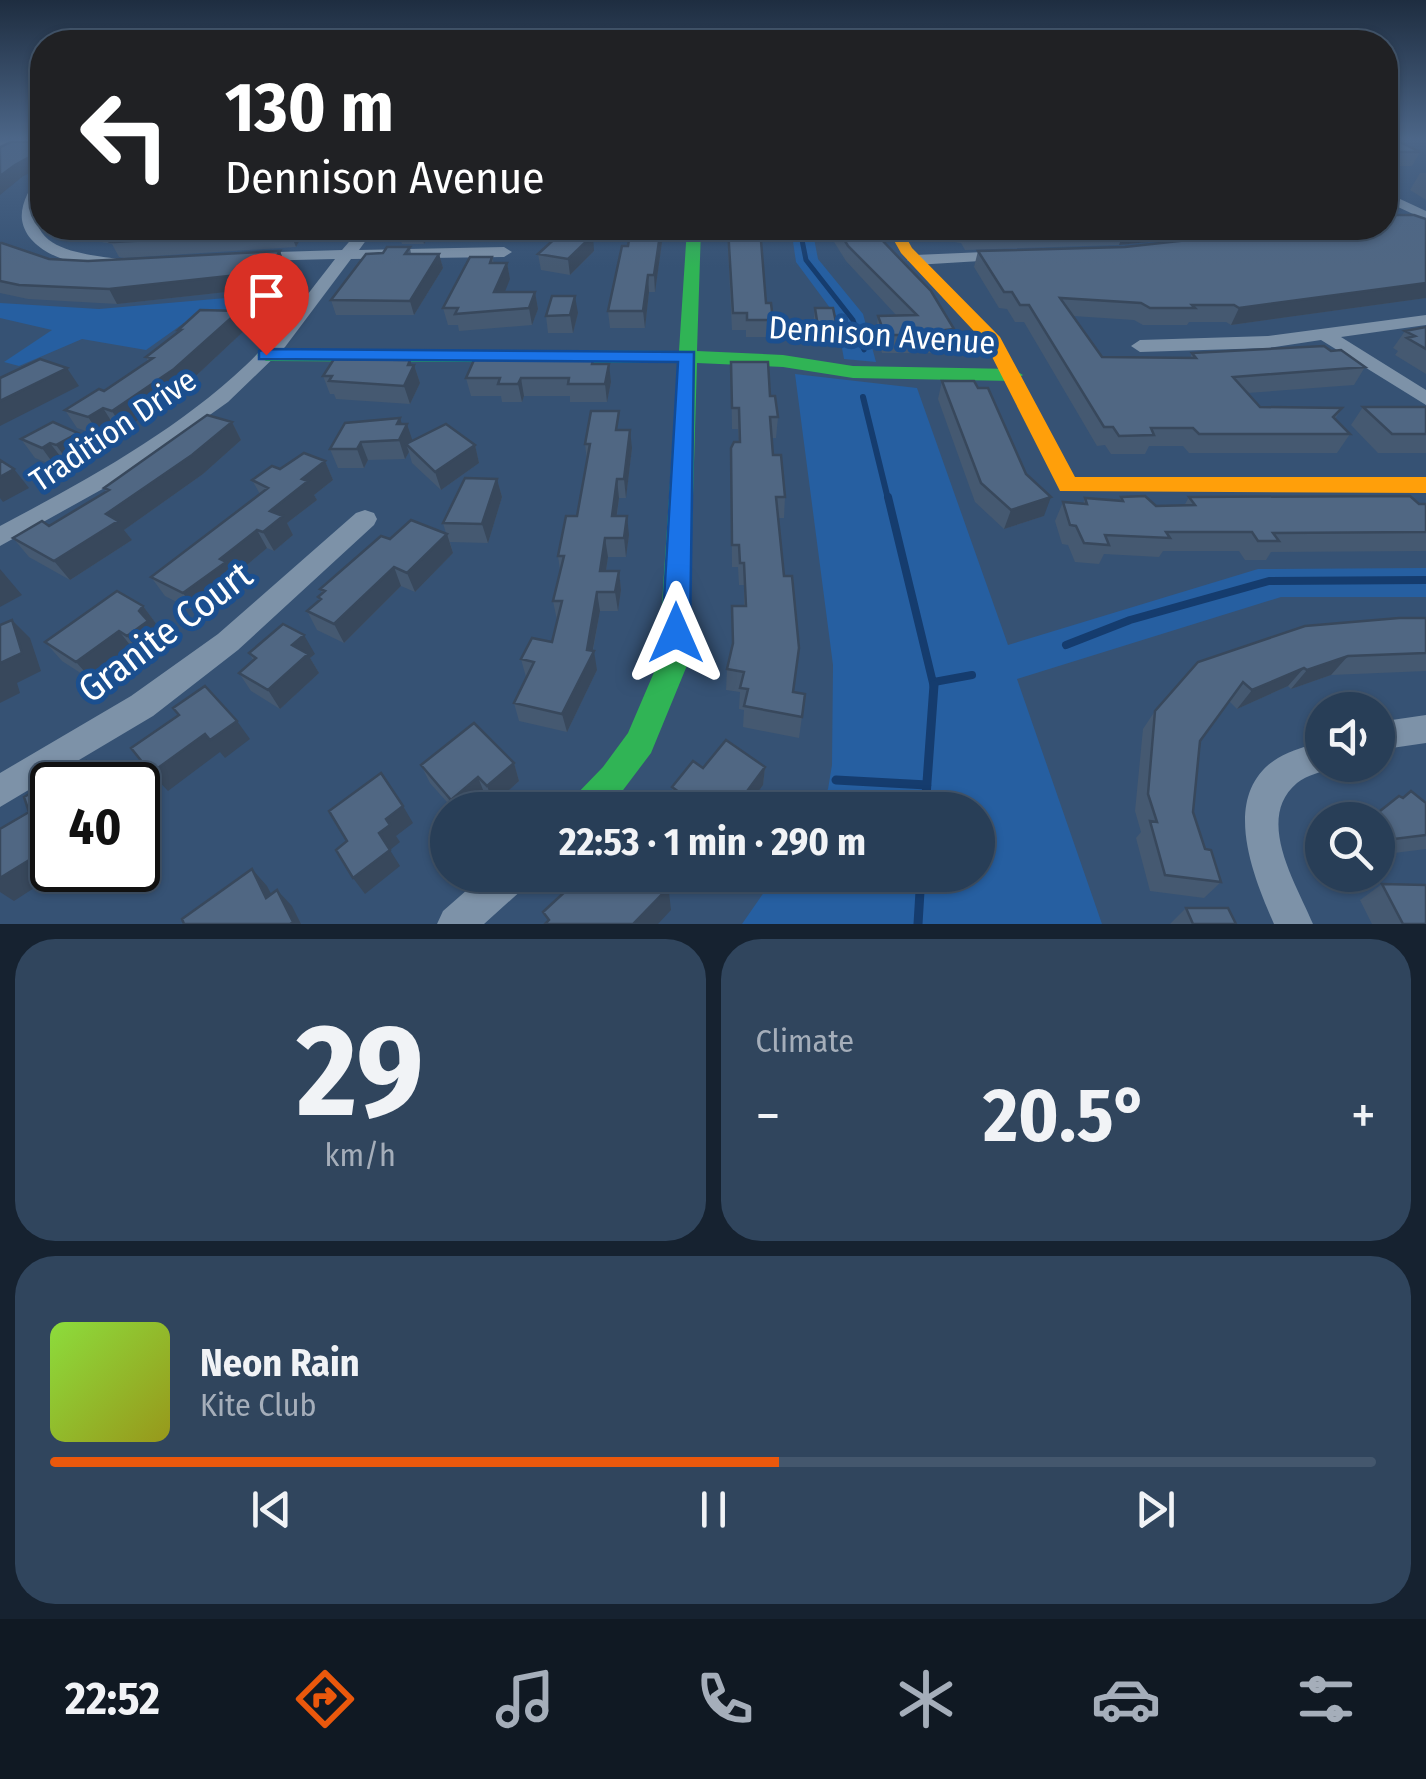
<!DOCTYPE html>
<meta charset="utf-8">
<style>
body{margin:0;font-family:"Fira Sans Condensed",sans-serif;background:#30455d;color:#f1f3f6;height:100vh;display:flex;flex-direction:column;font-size:38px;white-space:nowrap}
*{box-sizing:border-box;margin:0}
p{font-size:32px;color:#a5aeba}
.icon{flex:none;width:55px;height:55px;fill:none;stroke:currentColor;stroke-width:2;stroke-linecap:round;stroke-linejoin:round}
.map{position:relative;height:924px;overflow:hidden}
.details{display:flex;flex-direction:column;gap:15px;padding:15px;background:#162230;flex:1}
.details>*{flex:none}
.guide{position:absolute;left:30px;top:30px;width:1368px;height:210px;border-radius:40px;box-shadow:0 2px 8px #0004,0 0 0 2px #44576d;background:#202124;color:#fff;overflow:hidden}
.tools{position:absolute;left:1305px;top:692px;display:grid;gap:20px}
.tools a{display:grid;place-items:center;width:90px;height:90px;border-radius:50%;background:#283e57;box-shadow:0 2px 8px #0004,0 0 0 2px #44576d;font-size:50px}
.speed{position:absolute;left:30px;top:762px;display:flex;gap:20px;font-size:50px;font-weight:700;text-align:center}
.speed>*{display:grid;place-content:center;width:130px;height:130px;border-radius:50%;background:#283e57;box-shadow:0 2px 8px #0004,0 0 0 2px #44576d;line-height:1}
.speed .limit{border:5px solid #111;border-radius:15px;background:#fff;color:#111}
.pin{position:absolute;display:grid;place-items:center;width:85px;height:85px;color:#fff;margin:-102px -42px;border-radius:50% 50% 50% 0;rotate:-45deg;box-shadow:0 0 10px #0007}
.pin .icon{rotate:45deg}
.me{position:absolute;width:110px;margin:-55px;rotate:0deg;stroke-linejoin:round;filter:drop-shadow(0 0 8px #0008)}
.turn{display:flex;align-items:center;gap:35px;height:210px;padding:0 30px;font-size:45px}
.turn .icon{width:130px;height:130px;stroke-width:2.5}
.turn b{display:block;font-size:70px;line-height:85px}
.big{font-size:75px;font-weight:700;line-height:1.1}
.details .card{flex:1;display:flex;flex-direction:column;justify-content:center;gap:15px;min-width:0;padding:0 35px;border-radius:40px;background:#30455d}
.details .dial{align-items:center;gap:0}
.dial b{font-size:130px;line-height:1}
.song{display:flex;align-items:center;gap:30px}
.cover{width:120px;height:120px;border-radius:15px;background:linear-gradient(135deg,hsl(90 70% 55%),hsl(60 70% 35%))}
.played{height:10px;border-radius:5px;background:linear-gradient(90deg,#ea580c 55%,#44576d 55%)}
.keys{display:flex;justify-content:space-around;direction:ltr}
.heat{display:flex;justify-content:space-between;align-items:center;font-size:55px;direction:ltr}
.details .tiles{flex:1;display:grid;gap:15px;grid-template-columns:1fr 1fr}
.card:last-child{grid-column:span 2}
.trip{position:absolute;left:430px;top:792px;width:565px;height:100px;border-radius:50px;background:#283e57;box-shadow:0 2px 8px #0004,0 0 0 2px #44576d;font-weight:700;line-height:100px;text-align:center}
.dock{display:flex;height:160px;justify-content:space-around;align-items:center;background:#101923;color:#a5aeba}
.dock .icon{width:70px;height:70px}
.dock .selected{color:#ea580c}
.dock b{font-size:45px;color:#f1f3f6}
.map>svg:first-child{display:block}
.green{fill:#265fa1}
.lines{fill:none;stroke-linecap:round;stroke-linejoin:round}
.stream-far4{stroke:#153c6e;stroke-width:4}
.stream-far3{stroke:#153c6e;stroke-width:5}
.stream-far2{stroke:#153c6e;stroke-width:6}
.stream-far1{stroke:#153c6e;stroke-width:8}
.stream{stroke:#153c6e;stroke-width:9}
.street{fill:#7d92a8;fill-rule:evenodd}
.fast{fill:#30b455;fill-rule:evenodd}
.slow{fill:#ff9f0a;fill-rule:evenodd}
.wall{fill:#455971}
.shaded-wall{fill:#38485c}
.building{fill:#506783;stroke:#38485c;stroke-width:2.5}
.route{fill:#1a73e8;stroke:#114b97;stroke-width:2.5}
.labels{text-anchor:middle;stroke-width:10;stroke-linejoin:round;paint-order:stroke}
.street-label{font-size:32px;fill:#fff;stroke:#1b4f8f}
.near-street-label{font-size:38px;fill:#fff;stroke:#1b4f8f}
</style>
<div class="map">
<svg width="1426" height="924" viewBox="0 0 1426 924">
<rect width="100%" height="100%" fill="#365274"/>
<path class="green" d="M791,228H812L818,259L863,314L876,362L844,359L836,316L796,262Z
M249,296L295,297L271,325L184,323L146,350L82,339L19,366L4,362L52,330L0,318V303L99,309Z
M795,374L917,388L1008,645L1258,569L1426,568V597H1281L1017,679L1102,924H742L776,875H978V810H815L828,789L832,765L833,665Z"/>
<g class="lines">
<path class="stream-far4" d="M800,228L801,232"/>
<path class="stream-far3" d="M800,230L806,260L853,320L864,350"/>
<path class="stream-far2" d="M863,397L888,499"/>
<path class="stream-far1" d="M888,497L934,687
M1066,645L1130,620L1269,581L1426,580
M934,682L972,675"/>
<path class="stream" d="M836,780L927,785
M925,810L934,685
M918,924L921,875"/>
<path class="street" d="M0,138H42V145L0,146Z
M42,175C43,189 36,200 36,214C37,254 94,254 122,260V266C91,271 28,258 22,220C20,204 30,189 37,176Z
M1385,192L1426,211V220L1385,201Z
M361,228H375L359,250L504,247L512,252L504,257L351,259L285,347L228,402L117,481L0,546V526C85,481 175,432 245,366C279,334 306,296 335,259L252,261L246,259V253L342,250Z
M1007,251L1013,253V259L915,265L907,260L915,255Z
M1426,315V325L1341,337L1426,390V405L1321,340L1268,348L1140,352L1131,346L1140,340L1268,336Z
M365,510L374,513L377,519L374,525L238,650L153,716L0,807V773L131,696L218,634L356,513Z
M1426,715V743L1378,750V722Z
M1322,741V765L1333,767C1322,772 1307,775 1297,783C1254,819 1297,885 1313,924H1274C1253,876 1219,794 1278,758C1291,750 1308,746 1322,741Z
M484,875H529L524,888L484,924H437L443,911Z"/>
<path class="fast" d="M687,228H701L697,351L783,355L853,366L1013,369L1023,375L1013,381L853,378L783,367L697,363L688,663L651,753L608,810H568L573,798L603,767L628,733L658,663L678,363L266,361L257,355L266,349L679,351Z"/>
<path class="slow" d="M887,228H901L912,248L1000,337L1075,477H1426V493L1060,491L985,343L901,253Z"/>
</g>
<path class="wall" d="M1385,138L1420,152L1412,166H1385Z
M1420,173H1426V200L1410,190Z
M1392,215L1426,219V298L1231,325L1226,322H1189L1187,325H1143L1134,320L1073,316L1102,357L1190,358L1192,353L1331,351L1365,367L1354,385L1247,393L1260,407L1342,408L1335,419L1350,434L1337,453H1189L1183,446H1149L1145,454H1111L1105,445L1097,446L1024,322H1015L1007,309L999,308L974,267L978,251L1125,247L1385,228Z
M59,228H307L296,247L124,258L119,257L112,244L85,239Z
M398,228H586L594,251L570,275L541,270L538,254L555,239L548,230H488L486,235H430L424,244H402Z
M631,228H664L655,292H649L645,328H610L608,311L628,246Z
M727,228H760L766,303L773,320L772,337H746V330H732Z
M832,228H871L873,236L954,329L950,347H944L943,353H882L876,333L878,316H897L846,261L831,237Z
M927,228H1284L1119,245L965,250L961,243L933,239Z
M0,243L49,259L88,261L280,251L285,265L272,287L117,304L28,299L0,293Z
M410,247L411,254H439L443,268L414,315H336L331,300L383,253Z
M492,257L494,263H507L510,279L504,292H535L538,309L532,325L459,331L458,325H448L443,308Z
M815,308L837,327L835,345H816L813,325Z
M239,311L247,328L184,387L124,430L115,427L101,436L77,428L65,410L104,391L148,361L146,357L179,332L178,330Z
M578,313L573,333H548L546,316Z
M1426,327V374L1395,355L1398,351L1393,348L1405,331Z
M593,360V364L611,382L607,402H570V396H524L522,402H502L501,396H471L466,378Z
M731,362L770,396L778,417L776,438H772L773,455L785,497L784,518H778L794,692L805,694L799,738L743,727L744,710L739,709L740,692L726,690L727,669L732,647V606H744V585H739L738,567H732L731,448L739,442L738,429H732Z
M414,365L420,383L410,404L336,399L334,394H330L323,376Z
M942,381L1026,474L1044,516L1004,529L975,502L938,399Z
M1363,407H1426V453H1378L1351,425Z
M232,422L241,440L203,474L124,530L132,540L70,580L29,557L13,538L49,526L106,492L104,488Z
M402,424L413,441L475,445L479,463L441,490L412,463L409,452L405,459L368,460L364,468H338L330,449Z
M621,430L632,448L626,498H619L617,516L629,535L626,557H608L606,571H619L621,590L618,611H600L593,651L597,670L567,732L519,721L514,703L526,677L521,659L552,642L557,620L553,601L560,570L558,556L577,516L587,461L585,444Z
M78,433L91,451L70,464L64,461L55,466L35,458L21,439Z
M325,461L333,480L314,495L317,500L287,523L293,535L274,551L267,548L235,575L238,581L196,612L165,596L151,577L260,494L252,480L280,469Z
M497,479L502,497L488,543L450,542L453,553L415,592L401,586L344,643L317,630L307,611L320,600L318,597L322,594L320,589L446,533L443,523Z
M1121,497L1156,506H1184L1189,497L1426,504V551L1271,552L1266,560H1245L1239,551H1163L1159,557L1104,554L1099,564L1075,562L1068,545L1062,544L1055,521L1063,502L1083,504L1085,498L1119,501Z
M143,606L157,625L154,629L162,640L142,655L134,650L93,681L62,661L45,642Z
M1426,618V671L1331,675L1291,689L1288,686L1237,709L1229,701L1200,741L1193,812L1205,849L1221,882L1204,898L1150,891L1136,838L1141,832L1135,811L1143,729L1155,711Z
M249,653L315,654L310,658L319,673L280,709L251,691L239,673L253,660Z
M514,763L519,781L494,804L485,795L468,810H454L430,783L421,765Z
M765,767L763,785L745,810H681L674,804L672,787L703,768Z
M1399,796L1403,798L1426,803V849L1378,855V820H1369Z
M1382,884L1426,924H1372L1360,900Z
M1186,908L1236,924H1170Z"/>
<path class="shaded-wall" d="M42,150V166L22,177L0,195V176L15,165Z
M292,228H307L296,247L290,232Z
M420,228H429L430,235L424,244Z
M661,228H664L655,292L654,275Z
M1145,228H1284L1119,245L1124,230Z
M593,235L594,251L570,275L568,259Z
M280,251L285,265L272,287L117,304L109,289Z
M439,254L443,268L414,315L410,301Z
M507,263L510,279L498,309L494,292Z
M648,275L649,292L645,328L643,311Z
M1426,283V298L1231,325L1239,308Z
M535,292L538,309L532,325L529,308Z
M575,296L578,313L573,333L570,315Z
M239,311L247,328L184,387L124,430L112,411Z
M954,329L950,347H944L947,335L945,330Z
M410,360L413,368L414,365L420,383L410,404L404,386L408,365Z
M609,364L611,382L607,402L605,384Z
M67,368L79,386L0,426V401Z
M521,378L524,396L522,402L518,384Z
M103,408L115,427L101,436L88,417Z
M400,418L404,430L407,424L413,442L406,444L409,452L405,459L399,440L397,424Z
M232,422L241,440L203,474L124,530L132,540L70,580L54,561L106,514Z
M630,430L632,448L626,498L624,479Z
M78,433L91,451L70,464L56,445Z
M361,442L368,460L364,468L357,449Z
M50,443L64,461L55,466L42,448Z
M475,445L479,463L441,490L435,472Z
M325,461L333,480L314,495L317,500L287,523L293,535L274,551L263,532L270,511L302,479Z
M14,469L29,488L3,502L0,498V477Z
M497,479L502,497L488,543L482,524Z
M617,479L619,498L614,535L612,516Z
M1051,497L1044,516L1004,529L1011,510Z
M627,516L629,535L626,557L624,538Z
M257,530L267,548L235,575L238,581L196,612L183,593L220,559Z
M447,534L453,553L415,592L407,573Z
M605,538L608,557L603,590L600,571Z
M394,567L401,586L344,643L334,624Z
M0,569L22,595L0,607Z
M619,571L621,590L618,611L615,592Z
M597,592L600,611L592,654L594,651L597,670L567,732L562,714L587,650Z
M143,606L157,625L154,629L162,640L142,655L127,636L139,611Z
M12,620L30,638L41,671L17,683L20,693L0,703V663Z
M119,631L134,650L93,681L76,662Z
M304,635L315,654L310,658L319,673L280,709L268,690L292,645Z
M1348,656L1331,675L1291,689L1307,670Z
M1304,668L1288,686L1237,709L1252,690Z
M237,721L250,739L225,758L220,752L168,791L151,773L205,734Z
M86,761L104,779L107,785H95Z
M514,763L519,781L494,804L487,786Z
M765,767L763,785L745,810H733Z
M478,777L485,795L468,810H456L451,800Z
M403,806L413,823L396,836L400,842L390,850L379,833L386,819Z
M52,846V870H62L14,901L0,892V878Z
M390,850L400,866L365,894L353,878Z
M252,869L267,886L281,913L266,898Z
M660,875H685L669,892L671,910L658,924H632Z
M277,890L292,906L301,924H290Z"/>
<path class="building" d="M1385,138H1392L1420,152H1385Z
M11,142H42V150L15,165L0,176V147Z
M1385,201L1390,204L1392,215H1414L1426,219V283L1239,308L1234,305H1192L1195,308H1150L1141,303L1060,298L1102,357L1196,358L1192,353L1324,346L1331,351L1341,350L1365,367L1233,377L1260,407L1342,408L1333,417L1350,434H1199L1193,428H1151L1154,435L1119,436L1113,427H1104L1029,305H1020L1012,292H1004L978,251L1125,247L1296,228H1385Z
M99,228H292L290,232L115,242H111L125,231Z
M557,228H586L593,235L568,259L538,254L561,233Z
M631,228H661L654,275H648L643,311H608L622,246H628Z
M728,228H760L766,303H771L773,320H747V313H733Z
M837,228H871L873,236H878L931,291L954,329L945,330L947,335H885L878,316L917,315L848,246Z
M965,228H1145L1124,230L969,234Z
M0,243H2L49,259L88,261L280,251L266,272L109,289L19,285L0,281Z
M387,247H410L405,254H439L410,301L331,300L366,254L383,253Z
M470,257H492L490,263H507L494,292H535L529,308L455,314L458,308H443Z
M552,296H575L570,315L546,316Z
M815,308H833L837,327H818Z
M200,310L239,311L174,369L112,411L103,408L88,417L65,410L99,389L104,391L153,358L146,357L181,330H178Z
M1426,327V349L1407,338L1415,336L1405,331Z
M40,359L67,368L0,401V378Z
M334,359L410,360L408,365H414L404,386L329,381L332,376H323Z
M474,360H593L592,364H609L605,384H568L569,378H521L518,384H498L500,378H466Z
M731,362H768L770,396H775L778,417H770L773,455H781L785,497H776L784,576H792L799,648L793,692L805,694L802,717L744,706L748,689L740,688L744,672L727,669L733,643L732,606H746L744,563H740L739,545H732L731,448L734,442H740L739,408H732Z
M942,381H974L978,388H988L1026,474L1051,497L1011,510L981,483Z
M1363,407H1426V434H1392Z
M591,411H619L616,430H630L624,479H617L612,516H627L624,538H605L600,571H619L615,592H597L587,650L594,651L562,714L514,703L534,662L521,659L532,638L552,642L562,601H553L564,556H558L566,516H577L590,444H585Z
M207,415L232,422L192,455L106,514L118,521L54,561L13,538L42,521L49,526L109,490L104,488Z
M400,418L397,424H407L399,440L361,442L357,449H330L345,423Z
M53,422L78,433L56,445L50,443L42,448L21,439Z
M446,424L475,445L435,472L406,444Z
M304,453L325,461L302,479L308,481L270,511L283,516L263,532L257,530L220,559L226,562L183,593L151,577L268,488L252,480L272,466L280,469Z
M0,460L14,469L0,477Z
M465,478L497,479L482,524L443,523Z
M1145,496L1156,506L1195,505L1189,497L1410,496L1419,504H1426V532L1273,533L1279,541H1258L1252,532H1166L1170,538L1105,535L1109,545L1084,543L1076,526L1070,525L1063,502L1087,504L1085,498L1123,501L1121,497Z
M411,520L447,534L407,573L394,567L334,624L307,611L321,599L318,597L325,591L320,589L381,536L390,539Z
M117,591L143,606L139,611L148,621L127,636L119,631L76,662L45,642Z
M1399,618H1426V653L1348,656L1307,670L1304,668L1252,690L1243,682L1200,741L1193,812L1205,849L1211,850L1221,882L1165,875L1150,821L1157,822L1148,794L1155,711L1198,662L1305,626Z
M12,620L22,653L0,663V625Z
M283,624L304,635L292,645L308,654L268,690L239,673L256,658L249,653Z
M205,686L237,721L210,740L205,734L151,773L131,748L179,715L173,708Z
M474,723L514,763L487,786L478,777L451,800L421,765Z
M726,740L765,767L733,810H704L672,787L693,761L703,768Z
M86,761L95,785H52V846L0,878V829L29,812L24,797Z
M381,773L403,806L386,819L390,825L379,833L390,850L353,878L336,850L347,841L329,811Z
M1411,791L1426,803V835L1394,839L1378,825V820L1370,819L1399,796L1403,798Z
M656,795L670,810H641Z
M252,869L266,898L277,890L293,922L290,924H184L182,919Z
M583,875H660L659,876L669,887L633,924H545L549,920L543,912Z
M1382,884L1426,885V924H1403Z
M1186,908H1228L1236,924H1193Z"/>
<linearGradient id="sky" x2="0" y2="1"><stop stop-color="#1e2d40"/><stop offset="0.52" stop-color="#4c6688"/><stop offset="1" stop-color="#4c6688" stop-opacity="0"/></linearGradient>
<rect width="1426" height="267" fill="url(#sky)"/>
<path class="route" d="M266,349L694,352L690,633L686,642L676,645L666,642L662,633L678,362L259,359V351Z"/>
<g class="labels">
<g class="street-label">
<text transform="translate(882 335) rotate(4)" y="11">Dennison Avenue</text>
<text transform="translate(113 430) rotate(-34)" y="11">Tradition Drive</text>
</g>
<g class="near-street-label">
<text transform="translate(165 632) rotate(-37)" y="13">Granite Court</text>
</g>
</g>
</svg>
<div class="tools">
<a><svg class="icon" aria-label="sound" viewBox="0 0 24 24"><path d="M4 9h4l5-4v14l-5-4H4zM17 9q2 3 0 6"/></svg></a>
<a><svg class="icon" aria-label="search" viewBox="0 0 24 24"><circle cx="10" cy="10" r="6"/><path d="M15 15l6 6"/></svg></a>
</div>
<div class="speed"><div class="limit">40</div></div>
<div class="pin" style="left:266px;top:355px;background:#d93025"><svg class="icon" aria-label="arrive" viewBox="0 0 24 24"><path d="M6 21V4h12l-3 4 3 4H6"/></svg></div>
<svg class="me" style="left:676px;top:633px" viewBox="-20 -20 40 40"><path d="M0-17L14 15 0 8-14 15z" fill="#1a73e8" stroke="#fff" stroke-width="4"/></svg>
<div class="trip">22:53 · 1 min · 290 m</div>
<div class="guide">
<div class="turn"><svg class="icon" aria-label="left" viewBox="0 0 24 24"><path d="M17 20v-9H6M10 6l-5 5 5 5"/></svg><div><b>130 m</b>Dennison Avenue</div></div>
</div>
</div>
<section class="details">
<div class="tiles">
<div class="card dial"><b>29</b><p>km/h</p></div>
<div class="card"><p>Climate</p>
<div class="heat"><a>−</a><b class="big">20.5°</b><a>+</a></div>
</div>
<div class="card">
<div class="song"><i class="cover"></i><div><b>Neon Rain</b><p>Kite Club</p></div></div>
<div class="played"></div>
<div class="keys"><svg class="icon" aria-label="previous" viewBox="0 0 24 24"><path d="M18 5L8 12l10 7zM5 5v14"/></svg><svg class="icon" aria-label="pause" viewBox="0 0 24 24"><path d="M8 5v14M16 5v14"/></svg><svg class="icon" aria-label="next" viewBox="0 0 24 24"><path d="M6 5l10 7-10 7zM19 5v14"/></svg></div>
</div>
</div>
</section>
<nav class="dock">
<b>22:52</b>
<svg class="icon selected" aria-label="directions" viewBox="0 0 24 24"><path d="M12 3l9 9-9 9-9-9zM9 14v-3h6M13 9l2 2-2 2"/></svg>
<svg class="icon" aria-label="music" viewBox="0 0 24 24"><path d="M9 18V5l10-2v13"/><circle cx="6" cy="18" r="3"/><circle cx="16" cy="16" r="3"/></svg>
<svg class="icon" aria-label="phone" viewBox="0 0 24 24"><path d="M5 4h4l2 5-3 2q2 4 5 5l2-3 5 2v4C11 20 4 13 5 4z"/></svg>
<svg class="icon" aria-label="climate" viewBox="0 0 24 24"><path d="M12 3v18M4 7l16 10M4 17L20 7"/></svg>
<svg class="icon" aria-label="car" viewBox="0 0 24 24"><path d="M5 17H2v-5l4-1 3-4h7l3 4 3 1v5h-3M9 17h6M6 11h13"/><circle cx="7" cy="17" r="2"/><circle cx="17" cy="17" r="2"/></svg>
<svg class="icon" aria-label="filters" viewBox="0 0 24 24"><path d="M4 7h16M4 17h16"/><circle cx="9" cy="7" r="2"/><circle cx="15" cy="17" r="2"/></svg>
</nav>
